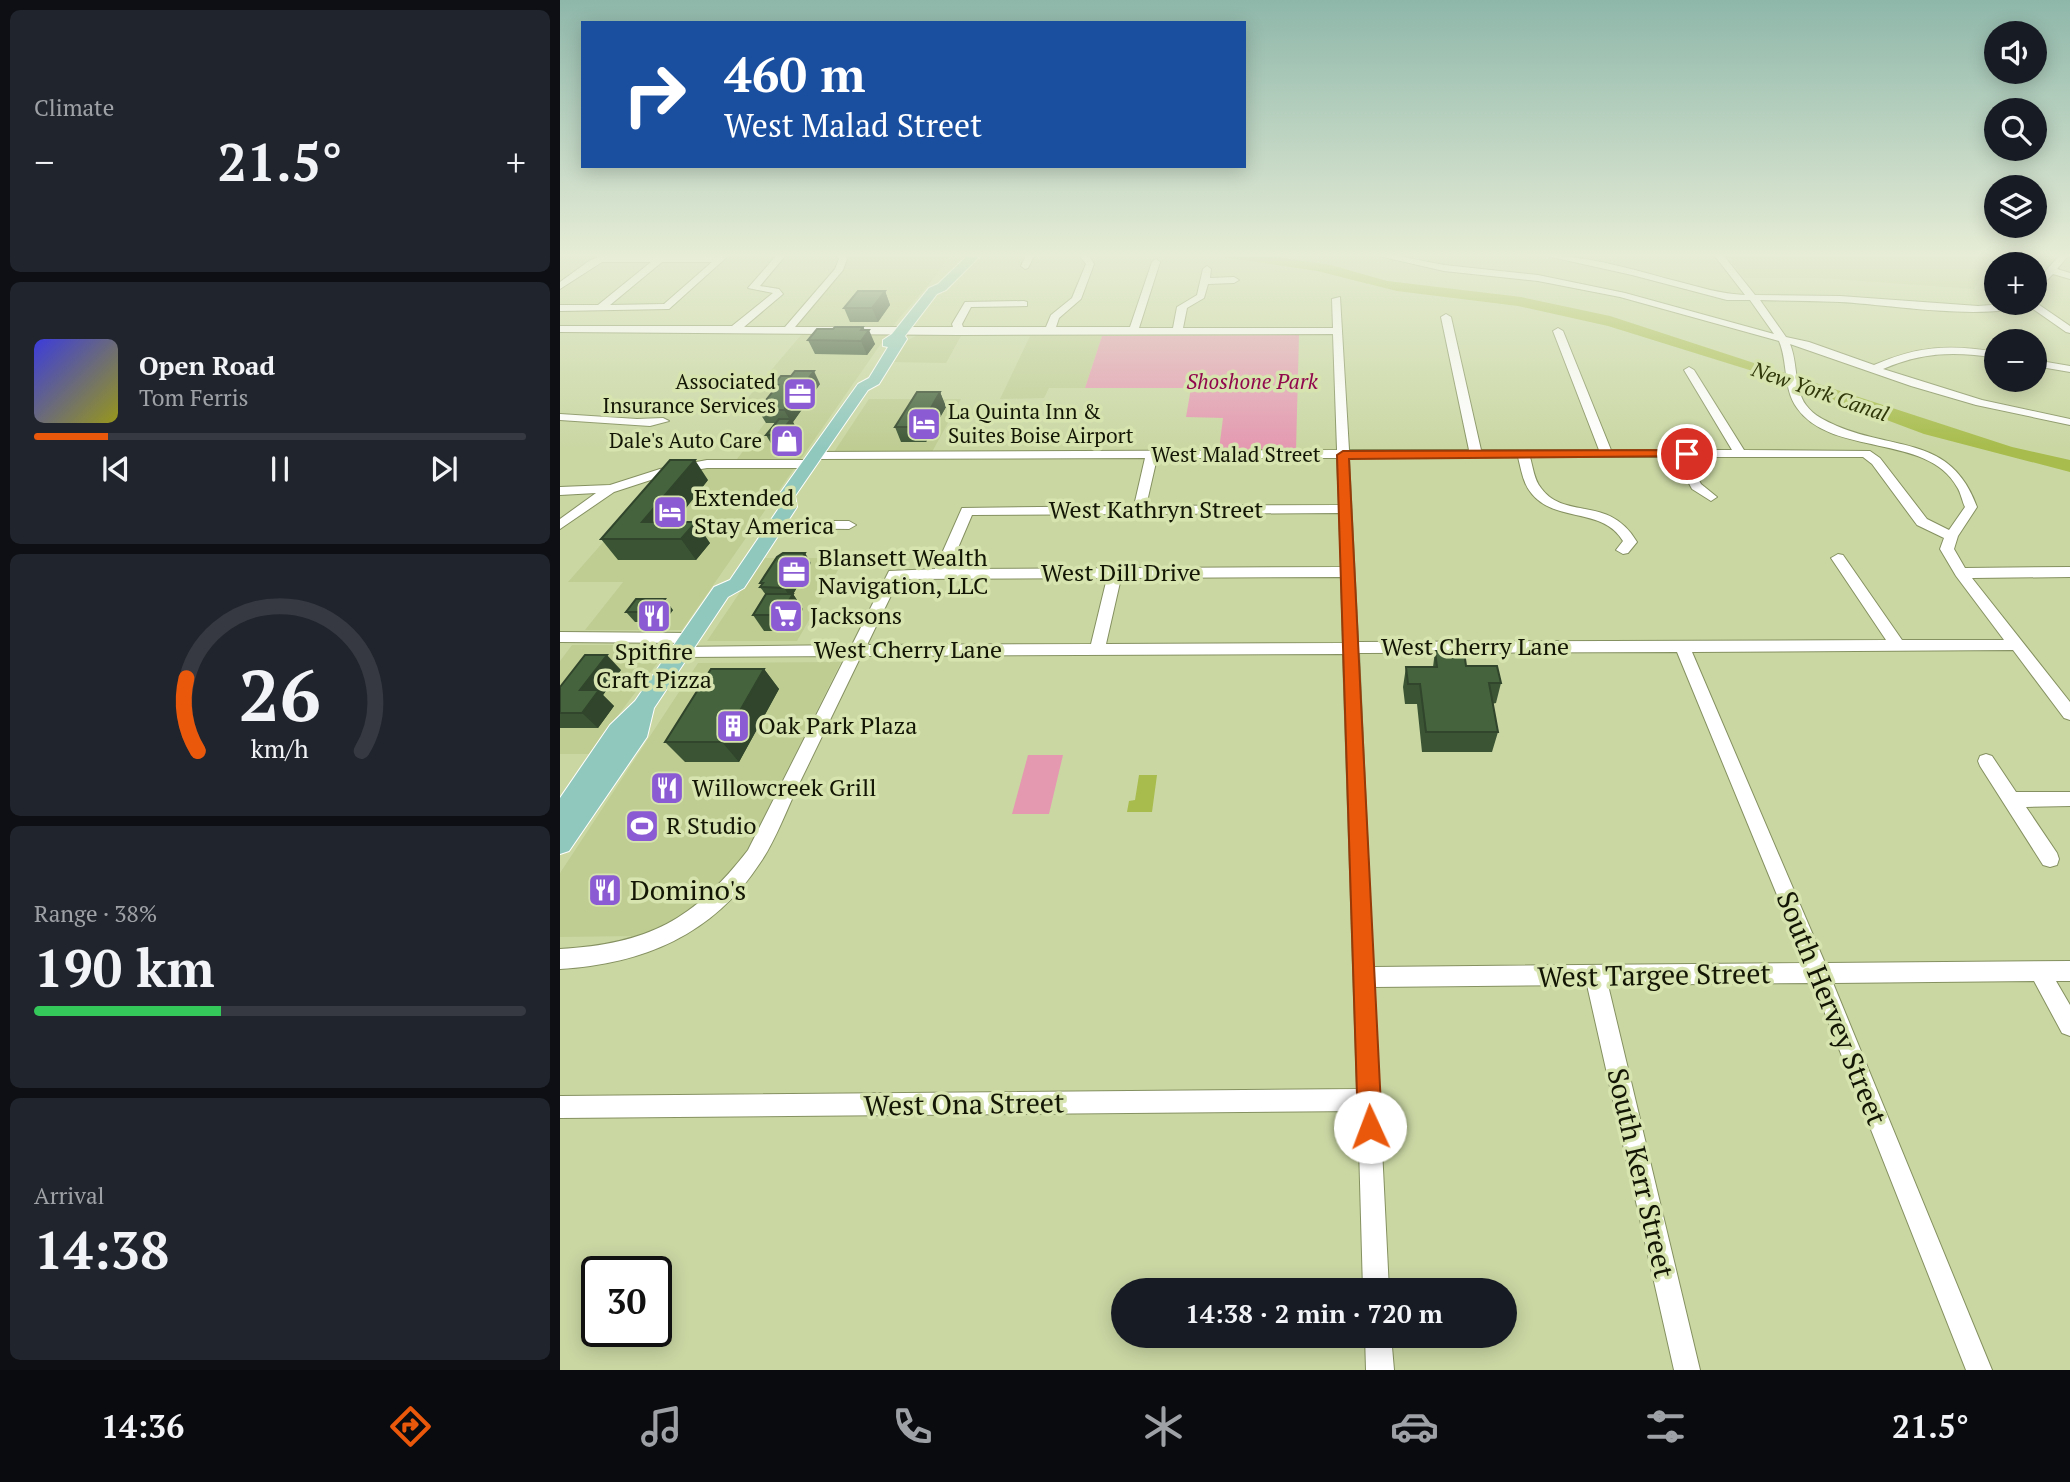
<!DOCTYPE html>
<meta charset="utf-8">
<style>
body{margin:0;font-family:"PT Serif",serif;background:#20242c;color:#f1f3f6;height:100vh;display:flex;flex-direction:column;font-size:26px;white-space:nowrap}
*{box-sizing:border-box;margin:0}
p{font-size:23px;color:#9ea1a6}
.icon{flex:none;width:38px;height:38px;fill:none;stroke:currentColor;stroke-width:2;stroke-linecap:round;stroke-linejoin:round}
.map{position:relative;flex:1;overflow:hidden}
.drawer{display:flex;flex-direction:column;gap:10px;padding:10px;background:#0d0f14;width:560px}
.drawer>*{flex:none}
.top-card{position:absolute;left:21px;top:21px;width:665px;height:147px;border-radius:0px;box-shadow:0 4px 18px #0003;background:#1a4fa0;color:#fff;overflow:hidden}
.controls{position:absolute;left:1424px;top:21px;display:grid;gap:14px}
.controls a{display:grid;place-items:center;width:63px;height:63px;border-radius:50%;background:#171b24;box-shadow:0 4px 18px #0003;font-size:35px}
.speed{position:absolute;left:21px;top:1256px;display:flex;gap:14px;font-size:35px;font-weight:700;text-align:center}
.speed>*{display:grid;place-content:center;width:91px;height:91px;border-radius:50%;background:#171b24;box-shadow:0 4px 18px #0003;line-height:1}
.speed .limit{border:4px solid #111;border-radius:10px;background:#fff;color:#111}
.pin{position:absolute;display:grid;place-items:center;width:60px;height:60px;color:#fff;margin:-30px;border:4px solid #fff;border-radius:50%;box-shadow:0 2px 7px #0007}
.me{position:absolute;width:77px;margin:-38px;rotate:358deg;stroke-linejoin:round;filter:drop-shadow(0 0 5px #0008)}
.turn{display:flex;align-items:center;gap:24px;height:147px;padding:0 28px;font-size:32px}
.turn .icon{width:91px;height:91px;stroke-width:2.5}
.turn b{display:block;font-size:49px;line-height:60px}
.big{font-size:52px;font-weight:800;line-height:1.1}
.drawer .card{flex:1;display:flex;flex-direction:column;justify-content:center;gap:10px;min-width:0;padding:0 24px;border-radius:10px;background:#20242c}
.drawer .dial{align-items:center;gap:0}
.dial svg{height:182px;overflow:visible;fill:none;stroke:#363941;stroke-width:7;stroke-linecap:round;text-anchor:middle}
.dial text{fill:#f1f3f6;stroke:none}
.song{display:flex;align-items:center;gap:21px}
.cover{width:84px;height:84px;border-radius:10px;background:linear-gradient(135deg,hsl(240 70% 55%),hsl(60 70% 35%))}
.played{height:7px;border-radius:4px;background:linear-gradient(90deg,#ea580c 15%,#363941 15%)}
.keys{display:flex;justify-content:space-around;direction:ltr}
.heat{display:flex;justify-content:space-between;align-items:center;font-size:38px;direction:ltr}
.charge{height:10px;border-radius:5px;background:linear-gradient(90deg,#34c759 38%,#363941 0)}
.trip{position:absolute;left:551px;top:1278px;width:406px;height:70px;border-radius:35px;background:#171b24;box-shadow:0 4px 18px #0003;font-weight:800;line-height:70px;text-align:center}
.tab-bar{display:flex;height:112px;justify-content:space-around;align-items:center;background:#090b0e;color:#9ea1a6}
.tab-bar .icon{width:49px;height:49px}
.tab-bar .on{color:#ea580c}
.tab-bar b{font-size:32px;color:#f1f3f6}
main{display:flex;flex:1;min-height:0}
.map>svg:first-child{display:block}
.built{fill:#bfcd93}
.green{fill:#e499b1}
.water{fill:#a7bc4c}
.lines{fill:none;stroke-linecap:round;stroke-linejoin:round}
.minor-casing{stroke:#859160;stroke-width:2}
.major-casing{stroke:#fff;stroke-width:2}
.minor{fill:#fff;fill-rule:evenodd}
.major{fill:#91c8be;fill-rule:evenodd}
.wall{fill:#3b5534}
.shaded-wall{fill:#30452b}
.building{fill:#45633d;stroke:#30452b;stroke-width:2}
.route{fill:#ea580c;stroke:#983908;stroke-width:2}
.labels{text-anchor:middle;stroke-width:7;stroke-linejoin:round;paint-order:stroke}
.far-poi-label{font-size:21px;fill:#131604;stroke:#d7e4b0;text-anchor:end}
.far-park-label{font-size:21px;font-style:italic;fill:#91084d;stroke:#d7e4b0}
.far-water-label{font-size:21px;font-style:italic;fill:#303809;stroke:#d7e4b0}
.far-street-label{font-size:21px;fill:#131604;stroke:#d7e4b0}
.poi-label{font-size:24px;fill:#131604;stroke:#d7e4b0;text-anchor:start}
.street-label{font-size:24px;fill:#131604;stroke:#d7e4b0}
.near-poi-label{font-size:28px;fill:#131604;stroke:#d7e4b0;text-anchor:start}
.near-street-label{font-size:28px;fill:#131604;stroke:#d7e4b0}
</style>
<main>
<section class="drawer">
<div class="card"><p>Climate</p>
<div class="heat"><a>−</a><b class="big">21.5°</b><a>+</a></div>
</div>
<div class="card">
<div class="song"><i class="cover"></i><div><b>Open Road</b><p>Tom Ferris</p></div></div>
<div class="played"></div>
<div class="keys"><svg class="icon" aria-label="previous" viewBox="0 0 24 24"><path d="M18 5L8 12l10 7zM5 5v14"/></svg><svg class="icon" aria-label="pause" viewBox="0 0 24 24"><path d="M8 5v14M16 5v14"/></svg><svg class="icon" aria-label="next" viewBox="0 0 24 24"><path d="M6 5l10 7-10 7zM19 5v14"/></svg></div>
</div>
<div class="card dial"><svg viewBox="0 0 100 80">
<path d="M14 69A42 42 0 1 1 86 69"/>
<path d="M14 69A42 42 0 0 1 9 37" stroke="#ea580c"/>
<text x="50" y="56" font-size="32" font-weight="700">26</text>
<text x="50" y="72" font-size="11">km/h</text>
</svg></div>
<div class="card"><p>Range · 38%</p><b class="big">190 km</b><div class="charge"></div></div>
<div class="card"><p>Arrival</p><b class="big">14:38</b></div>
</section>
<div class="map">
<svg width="1510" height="1370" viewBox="0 0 1510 1370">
<rect width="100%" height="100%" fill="#cad7a3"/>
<path class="built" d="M289,256H389L375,277L336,322L122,630H25L63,582H8L111,465L147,459H177L212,414H174L247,328L235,327L285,268Z
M1167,256H1432L1414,289L1260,278H1184Z
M358,335L401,336L386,363L333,362L348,340Z
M470,336H542L525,388H489L484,398L440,399Z
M309,399H401L372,452H274Z
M203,558H285L237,641H147Z
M12,645H111L29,754H0V661Z
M281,662L176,872L131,913L81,936L0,937V873L138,663Z"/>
<path class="green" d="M739,335L736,450H659L663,418L626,417L631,388H525L542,336Z
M468,755H503L489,814H452Z"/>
<path class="water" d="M656,256H708L771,265L827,281L961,297L1050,316L1452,447L1510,460V472L1364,434L1212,377L1048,326L958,306L837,291L757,271Z
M579,775H597L592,812H567L569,801L575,800Z"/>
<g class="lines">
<g class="minor-casing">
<path id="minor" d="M41,256H168L109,309L0,311V305H38L91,262H42L0,289V282L29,261ZM102,262H152L104,304L50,305Z
M216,256H225L200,286L219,289L223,294L184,327H225L275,269L279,259L277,256H285L287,259L283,270L235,327H393L392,324L405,302L464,301L467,302V306L411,307L402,324L403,327H486L491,315L512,298L526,264L520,256H529L534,264L521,299L499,318L496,327H570L592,262L596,259L600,262L579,328H613L617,307L637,295L643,269L647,266L651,269L650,278L674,277L679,280L674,283L648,284L644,298L627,308L623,328H773L772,299L780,297L789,450H909L881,317L886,314L891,317L921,450H1039L993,331L998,328L1003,331L1051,450H1172L1124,370L1129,367L1134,370L1184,450L1310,451L1320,458L1367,519L1389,530L1405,507C1402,501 1401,493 1397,487C1367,433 1271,457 1237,408C1223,389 1228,362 1219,341L1060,297L978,281L884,271L819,256H837L884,265L978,275L1065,293L1214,334L1190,300H1167L1072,275L987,256C1030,256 1074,270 1116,281C1139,287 1161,294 1185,295L1155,256H1164L1195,295L1280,296L1418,306L1475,302L1510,326V333L1506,332L1466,304C1431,322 1324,304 1280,302C1253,301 1226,301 1200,300L1226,337L1249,342L1314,365C1358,346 1389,344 1437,352V358C1395,351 1362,352 1323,369L1422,400L1510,419V425L1416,405L1351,386L1230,344C1238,363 1234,389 1246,405C1254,416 1266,421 1277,426C1335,451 1391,435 1417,507L1398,536L1394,549L1405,568L1510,567V577L1412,578L1510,702V720L1504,718L1453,650L1132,652L1265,963L1510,961V981H1496L1510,1005V1036L1502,1033L1474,981L1273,983L1432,1370H1406L1253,983L1048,985L1140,1370H1114L1027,985L814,987L829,1290H803L798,1111L0,1118V1096L797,1089L783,654L301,656C280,699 259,743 238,786C226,811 216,840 200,863C153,935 83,964 0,969V949C88,944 134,920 188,850L286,656L121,657L113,651L116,647L292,645L329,571L375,569L402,508L574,506L585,458L254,459L250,458V452L777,450L773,334L400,335L0,332V326H172L213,293L188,288ZM958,457C961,469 963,484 972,494C996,523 1043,507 1063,541L1056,550L1063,554L1068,553L1077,542C1049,494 1005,521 981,488C974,480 973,467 970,457H1115L1132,489L1151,501L1157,497L1141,484L1127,457H1303L1312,464L1357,525L1384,538L1380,549L1396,576L1444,640H1342L1283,555L1278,554L1271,558L1326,640L798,642L789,458ZM597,458H777L779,505L586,506ZM779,513L781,567L389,569L412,515ZM781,577L783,643L546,644L561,578ZM547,578L531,644L307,645L339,579ZM1117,652L1245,963L813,967L799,653Z
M466,256H474L468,268L465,269L461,266Z
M1499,256H1508L1497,269L1510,273V279L1493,274L1475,292V283Z
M1475,360L1510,366V372L1475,366Z
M0,414L77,419L103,418L109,421L90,426L0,420Z
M147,460H249L255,464L249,468H147L106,475L54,492L0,529V519L36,493L0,495V487L50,485L100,469Z
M216,521H289L296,525L289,529L211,528L209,525Z
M0,632L130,633L137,638L130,643L0,642Z
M1426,754L1432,756L1456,792H1510V806L1466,807L1497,853L1499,859L1497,865L1490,867L1483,865L1420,766L1418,761L1420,756Z
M805,1335H831L834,1370H806Z"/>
</g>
<g class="major-casing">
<path id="major" d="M407,256H420L386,290L377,294L345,336L347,339L319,384L308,390L235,496L237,507L184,588L168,597L94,708L87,737L9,851L0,854V798L50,725L75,701L154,587L170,580L219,508L209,503L221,492L298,384L309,378L328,347L323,346V340L332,334L369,288L378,284Z"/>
</g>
<use href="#minor" class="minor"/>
<use href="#major" class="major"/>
</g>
<path class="wall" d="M325,291L330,305L318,322H290L284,308Z
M303,327L315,344L307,355L255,354L248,340L273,329Z
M260,384L233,422L239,434L227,450H215L206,435L215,423H206L198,410L215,389L214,385Z
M380,392L386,407L366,442H341L335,427Z
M148,480L115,522L150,543L136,560H58L41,539Z
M251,563L233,594L243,609L236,623H231L226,631H204L193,615L206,595L200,587L202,585L200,583Z
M113,610L104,622H75L66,612Z
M875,651L941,683L936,703L932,704L938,732L932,752H862L857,704H845L843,687L846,667H873Z
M204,669L219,689L179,762H125L105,742Z
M61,670L43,695L54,706L38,728H0V687Z"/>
<path class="shaded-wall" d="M325,291L330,305L318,322L312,308Z
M303,327L306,334L309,330L315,344L307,355L301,341V330Z
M254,371L260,384L233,422L239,434L227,450L219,435L230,420L224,410Z
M380,392L386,407L366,442L360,427Z
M135,460L148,480L101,539L82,522Z
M136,522L150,543L136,560L121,539Z
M245,553L251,563L231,598L224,588Z
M233,594L243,609L236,623L225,607Z
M105,599L113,610L104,622L95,612Z
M221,607L231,623L226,631L216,615Z
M47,655L61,670L43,695L54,706L38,728L22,713L20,690Z
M204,669L219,689L179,762L162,742Z"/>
<path class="building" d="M298,291H325L312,308H284Z
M275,327H303L301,330H309L301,341L248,340L257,329H273Z
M235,371H254L224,410H198L218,385H214L221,376H231Z
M357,392H380L360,427H335Z
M219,419H231L219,435H206Z
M110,460H135L82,522H136L121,539H41Z
M223,553H245L224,588L200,587L203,583H200L217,557Z
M206,594H233L225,607H221L216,615H193Z
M76,599H105L95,612H66Z
M875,651H904L906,666H937L941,683H929L938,732H866L860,684H848L846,667H877Z
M25,655H47L20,690H39L22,713H0V687Z
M151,669H204L162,742H105Z"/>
<linearGradient id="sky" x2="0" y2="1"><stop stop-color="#8eb7aa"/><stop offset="0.57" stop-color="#e7edd6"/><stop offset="1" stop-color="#e7edd6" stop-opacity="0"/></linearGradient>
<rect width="1510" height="448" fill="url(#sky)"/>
<path class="route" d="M1127,450L1133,454L1132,456L789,459L822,1127L818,1135L810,1139L802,1135L798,1127L777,455L783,451Z"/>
<defs>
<g id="office-square" transform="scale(1.75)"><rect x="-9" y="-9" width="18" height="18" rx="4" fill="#8b5bd4" stroke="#d7e4b0"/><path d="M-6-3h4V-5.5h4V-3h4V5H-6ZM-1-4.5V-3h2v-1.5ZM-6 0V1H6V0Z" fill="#fff"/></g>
<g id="hotel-square" transform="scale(1.75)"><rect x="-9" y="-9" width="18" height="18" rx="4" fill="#8b5bd4" stroke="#d7e4b0"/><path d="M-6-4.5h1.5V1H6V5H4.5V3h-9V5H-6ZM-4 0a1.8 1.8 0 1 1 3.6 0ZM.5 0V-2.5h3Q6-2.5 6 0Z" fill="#fff"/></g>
<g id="shop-square" transform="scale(1.75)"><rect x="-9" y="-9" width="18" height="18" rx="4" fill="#8b5bd4" stroke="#d7e4b0"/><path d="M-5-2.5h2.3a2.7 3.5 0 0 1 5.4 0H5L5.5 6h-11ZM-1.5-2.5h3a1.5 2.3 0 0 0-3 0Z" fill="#fff"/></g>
<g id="restaurant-square" transform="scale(1.75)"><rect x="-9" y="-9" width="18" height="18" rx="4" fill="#8b5bd4" stroke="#d7e4b0"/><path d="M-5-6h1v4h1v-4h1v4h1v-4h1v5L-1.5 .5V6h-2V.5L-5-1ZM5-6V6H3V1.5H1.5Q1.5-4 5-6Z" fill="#fff"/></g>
<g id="supermarket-square" transform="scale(1.75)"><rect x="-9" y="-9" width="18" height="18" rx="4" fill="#8b5bd4" stroke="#d7e4b0"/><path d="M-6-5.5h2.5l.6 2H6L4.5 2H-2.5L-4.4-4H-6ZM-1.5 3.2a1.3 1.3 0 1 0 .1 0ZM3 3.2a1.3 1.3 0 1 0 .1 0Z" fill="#fff"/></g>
<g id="building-square" transform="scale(1.75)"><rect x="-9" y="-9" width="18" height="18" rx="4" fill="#8b5bd4" stroke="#d7e4b0"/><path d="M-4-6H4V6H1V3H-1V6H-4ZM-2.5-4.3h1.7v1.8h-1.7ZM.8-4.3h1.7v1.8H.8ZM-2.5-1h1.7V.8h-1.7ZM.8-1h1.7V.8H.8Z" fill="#fff"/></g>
<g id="stadium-square" transform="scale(1.75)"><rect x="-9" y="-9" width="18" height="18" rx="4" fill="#8b5bd4" stroke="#d7e4b0"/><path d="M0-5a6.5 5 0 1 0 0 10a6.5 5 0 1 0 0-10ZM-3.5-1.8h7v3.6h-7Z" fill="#fff"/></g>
</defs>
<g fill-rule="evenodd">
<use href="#office-square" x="240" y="394"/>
<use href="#hotel-square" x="364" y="424"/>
<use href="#shop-square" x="227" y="441"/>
<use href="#hotel-square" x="110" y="512"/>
<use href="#office-square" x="234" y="572"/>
<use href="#restaurant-square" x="94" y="616"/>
<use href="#supermarket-square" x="226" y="616"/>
<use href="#building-square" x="173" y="726"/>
<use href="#restaurant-square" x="107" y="788"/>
<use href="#stadium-square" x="82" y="826"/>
<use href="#restaurant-square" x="45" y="890"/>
</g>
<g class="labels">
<g class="far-poi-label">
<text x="216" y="389">Associated<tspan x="216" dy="24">Insurance Services</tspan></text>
<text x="388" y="419" text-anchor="start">La Quinta Inn &amp;<tspan x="388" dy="24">Suites Boise Airport</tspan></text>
<text x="202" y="448">Dale's Auto Care</text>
</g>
<g class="far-park-label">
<text x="692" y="389">Shoshone Park</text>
</g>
<g class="far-water-label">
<text transform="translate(1260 392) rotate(19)" y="7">New York Canal</text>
</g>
<g class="far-street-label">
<text x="676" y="462">West Malad Street</text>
</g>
<g class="poi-label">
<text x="134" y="506">Extended<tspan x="134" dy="28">Stay America</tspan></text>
<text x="258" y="566">Blansett Wealth<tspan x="258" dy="28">Navigation, LLC</tspan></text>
<text x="250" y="624">Jacksons</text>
<text x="94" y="660" text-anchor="middle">Spitfire<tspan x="94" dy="28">Craft Pizza</tspan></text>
<text x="198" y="734">Oak Park Plaza</text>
<text x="132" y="796">Willowcreek Grill</text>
<text x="106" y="834">R Studio</text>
</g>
<g class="street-label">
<text x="596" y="518">West Kathryn Street</text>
<text x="561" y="581">West Dill Drive</text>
<text x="915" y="655">West Cherry Lane</text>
<text x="348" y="658">West Cherry Lane</text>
</g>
<g class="near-poi-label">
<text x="70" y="900">Domino's</text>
</g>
<g class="near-street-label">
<text transform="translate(1094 975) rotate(-1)" y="10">West Targee Street</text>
<text transform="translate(1272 1008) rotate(68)" y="10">South Hervey Street</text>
<text transform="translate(404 1104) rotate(-1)" y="10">West Ona Street</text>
<text transform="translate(1081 1173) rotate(77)" y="10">South Kerr Street</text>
</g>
</g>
</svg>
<div class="controls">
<a><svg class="icon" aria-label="sound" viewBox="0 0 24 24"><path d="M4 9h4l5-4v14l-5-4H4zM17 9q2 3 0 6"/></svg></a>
<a><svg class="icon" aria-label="search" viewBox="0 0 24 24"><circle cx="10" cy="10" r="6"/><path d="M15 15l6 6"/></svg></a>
<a><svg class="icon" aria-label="layers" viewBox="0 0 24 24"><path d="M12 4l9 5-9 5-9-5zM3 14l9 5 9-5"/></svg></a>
<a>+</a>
<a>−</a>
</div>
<div class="speed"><div class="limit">30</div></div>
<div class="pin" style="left:1127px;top:454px;background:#d93025"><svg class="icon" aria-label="arrive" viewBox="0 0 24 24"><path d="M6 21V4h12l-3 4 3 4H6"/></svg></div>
<svg class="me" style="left:810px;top:1127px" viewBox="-20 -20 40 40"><circle r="19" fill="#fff"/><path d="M0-13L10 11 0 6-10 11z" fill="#ea580c"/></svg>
<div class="trip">14:38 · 2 min · 720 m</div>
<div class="top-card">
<div class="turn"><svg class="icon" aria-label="right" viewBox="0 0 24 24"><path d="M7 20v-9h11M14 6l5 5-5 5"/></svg><div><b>460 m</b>West Malad Street</div></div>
</div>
</div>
</main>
<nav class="tab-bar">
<b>14:36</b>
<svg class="icon on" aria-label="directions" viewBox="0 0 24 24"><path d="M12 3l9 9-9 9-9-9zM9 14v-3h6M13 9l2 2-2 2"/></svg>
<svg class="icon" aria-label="music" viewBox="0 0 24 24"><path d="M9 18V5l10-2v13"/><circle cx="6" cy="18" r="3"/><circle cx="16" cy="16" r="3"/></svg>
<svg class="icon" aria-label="phone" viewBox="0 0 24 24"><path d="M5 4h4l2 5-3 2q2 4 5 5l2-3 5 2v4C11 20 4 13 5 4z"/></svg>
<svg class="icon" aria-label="climate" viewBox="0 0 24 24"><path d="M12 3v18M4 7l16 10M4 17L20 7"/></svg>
<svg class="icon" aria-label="car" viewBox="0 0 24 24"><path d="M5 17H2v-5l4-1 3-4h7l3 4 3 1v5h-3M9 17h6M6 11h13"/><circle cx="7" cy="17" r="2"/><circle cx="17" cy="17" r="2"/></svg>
<svg class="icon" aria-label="filters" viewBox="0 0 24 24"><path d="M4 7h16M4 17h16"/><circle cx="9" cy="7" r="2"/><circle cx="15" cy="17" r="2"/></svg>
<b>21.5°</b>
</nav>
